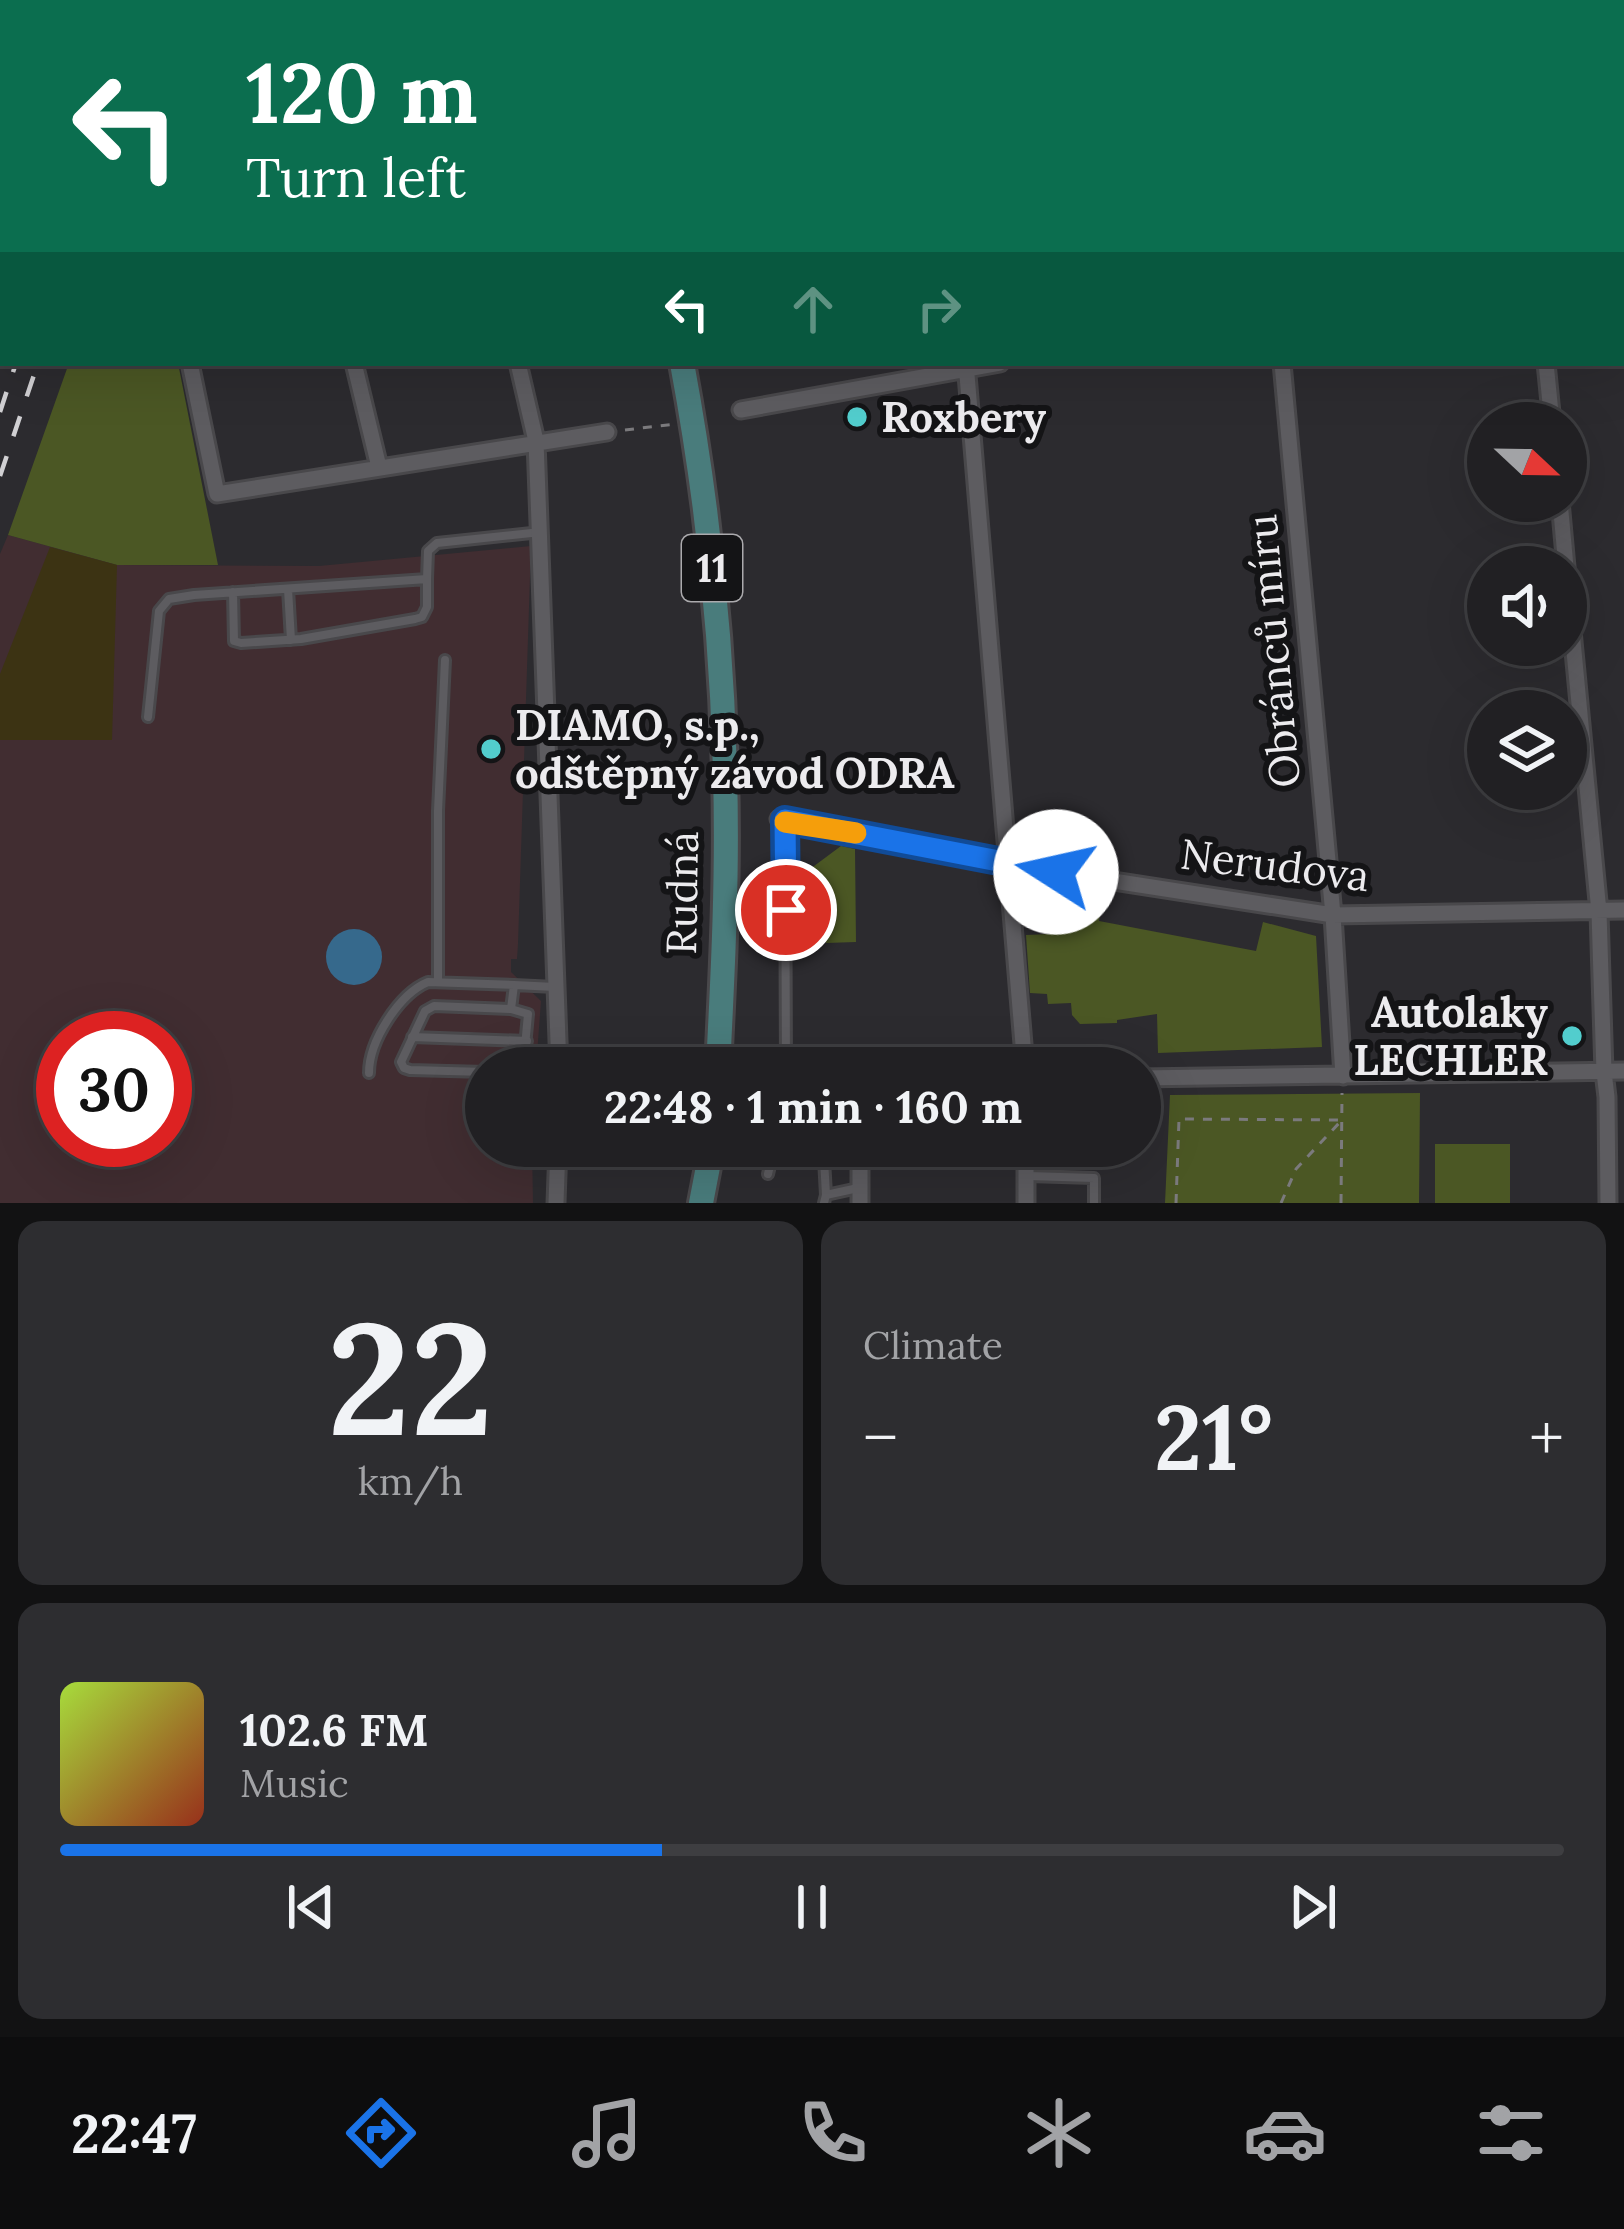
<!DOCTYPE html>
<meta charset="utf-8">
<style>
body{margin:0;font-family:Lora,serif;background:#2d2d30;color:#f1f3f6;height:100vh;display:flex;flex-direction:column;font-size:45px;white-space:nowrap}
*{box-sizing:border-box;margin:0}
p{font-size:39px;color:#a2a3a6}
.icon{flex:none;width:66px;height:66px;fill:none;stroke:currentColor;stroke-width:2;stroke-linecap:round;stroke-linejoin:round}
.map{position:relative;height:1203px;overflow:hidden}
.drawer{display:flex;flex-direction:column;gap:18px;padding:18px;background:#121213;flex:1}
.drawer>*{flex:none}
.hud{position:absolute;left:0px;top:0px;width:1626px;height:366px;box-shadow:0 12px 48px #0002,0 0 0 3px #3e3e41;background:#0b6e4f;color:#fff;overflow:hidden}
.needle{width:78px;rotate:112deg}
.controls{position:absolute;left:1467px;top:402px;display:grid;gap:24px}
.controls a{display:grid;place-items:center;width:120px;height:120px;border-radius:50%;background:#212023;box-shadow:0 12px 48px #0002,0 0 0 3px #3e3e41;font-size:60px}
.speed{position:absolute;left:36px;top:1011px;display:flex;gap:24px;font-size:60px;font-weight:700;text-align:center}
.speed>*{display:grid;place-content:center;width:156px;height:156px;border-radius:50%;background:#212023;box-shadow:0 12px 48px #0002,0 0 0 3px #3e3e41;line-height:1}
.speed .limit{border:18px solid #d22;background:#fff;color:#111}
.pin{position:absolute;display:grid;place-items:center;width:102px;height:102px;color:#fff;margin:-51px;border:6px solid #fff;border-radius:50%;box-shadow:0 3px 12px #0007}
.me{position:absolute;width:132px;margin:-66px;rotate:280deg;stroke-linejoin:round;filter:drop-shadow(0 0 9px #0008)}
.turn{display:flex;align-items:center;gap:42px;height:252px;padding:0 48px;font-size:54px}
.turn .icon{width:156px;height:156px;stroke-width:2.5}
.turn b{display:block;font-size:84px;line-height:102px}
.lanes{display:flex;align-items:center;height:114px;padding:0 48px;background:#0003;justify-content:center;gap:60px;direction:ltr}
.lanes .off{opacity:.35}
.big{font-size:90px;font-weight:700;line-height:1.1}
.drawer .tile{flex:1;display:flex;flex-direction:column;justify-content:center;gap:18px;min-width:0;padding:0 42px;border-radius:24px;background:#2d2d30}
.drawer .dial{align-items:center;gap:0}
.dial b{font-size:156px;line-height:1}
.song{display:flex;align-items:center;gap:36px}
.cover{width:144px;height:144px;border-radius:18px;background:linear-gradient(135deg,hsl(80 70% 55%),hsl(10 70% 35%))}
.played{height:12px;border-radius:6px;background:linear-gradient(90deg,#1a73e8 40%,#3e3e41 40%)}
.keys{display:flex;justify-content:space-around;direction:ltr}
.heat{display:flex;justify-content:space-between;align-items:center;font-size:66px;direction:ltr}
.drawer .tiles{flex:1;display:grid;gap:18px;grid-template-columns:1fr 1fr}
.tile:last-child{grid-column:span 2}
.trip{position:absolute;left:465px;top:1047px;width:696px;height:120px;border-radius:60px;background:#212023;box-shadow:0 12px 48px #0002,0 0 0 3px #3e3e41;font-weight:700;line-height:120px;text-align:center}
.dock{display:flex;height:192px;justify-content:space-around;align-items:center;background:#0d0d0e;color:#a2a3a6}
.dock .icon{width:84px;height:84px}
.dock .selected{color:#1a73e8}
.dock b{font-size:54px;color:#f1f3f6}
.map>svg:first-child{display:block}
.industrial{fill:#412d31;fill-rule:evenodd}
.green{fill:#4b5724}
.sand{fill:#3c3313}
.water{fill:#36698c}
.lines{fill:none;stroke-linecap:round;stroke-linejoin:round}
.lane-casing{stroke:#49484b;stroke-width:14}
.street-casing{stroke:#49484b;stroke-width:21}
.primary-casing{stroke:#49484b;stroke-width:30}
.highway-casing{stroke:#49484b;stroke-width:33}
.path{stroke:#7b7a7d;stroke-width:3;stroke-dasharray:9 9;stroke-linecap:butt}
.lane{stroke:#5d5c60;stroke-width:8}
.street{stroke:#5d5c60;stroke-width:15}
.primary{stroke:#497c7c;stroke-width:24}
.highway{stroke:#3b928e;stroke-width:27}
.rail{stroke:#d1d0d3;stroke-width:4.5;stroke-dasharray:21 21;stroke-linecap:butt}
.route-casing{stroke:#114b97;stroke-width:30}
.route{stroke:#1a73e8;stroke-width:21}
.slow{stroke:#f59e0b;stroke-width:21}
.poi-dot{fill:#52cdcd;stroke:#141416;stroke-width:4.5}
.labels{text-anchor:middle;stroke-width:12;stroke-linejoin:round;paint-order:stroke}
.shield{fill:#141416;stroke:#abaaad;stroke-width:3}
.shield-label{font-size:39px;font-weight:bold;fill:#ecebee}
.poi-label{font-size:42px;font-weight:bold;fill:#ecebee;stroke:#141416;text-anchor:start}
.street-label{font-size:42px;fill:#ecebee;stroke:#141416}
</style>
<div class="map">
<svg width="1624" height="1203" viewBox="0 0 1624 1203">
<rect width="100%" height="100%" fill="#2c2b2f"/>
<path class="industrial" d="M8,535L117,565L319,566L531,546L518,944L517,959H511V972L541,1001L536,1068H486V1146H532L533,1203H0V554ZM63,1038H165V1140H63Z"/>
<path class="green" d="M69,363H178L218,565H117L8,535Z
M841,846L855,849L856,942L826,943V927L804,916L806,872Z
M1057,888L1103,895L1099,921L1256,951L1263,922L1316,936L1322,1047L1158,1053L1157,1014L1117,1020V1023L1080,1024L1072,1015L1071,1003L1048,1004L1047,994L1030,993L1026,935L1050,934V909L1055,910Z
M1420,1093L1419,1203H1165L1170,1095Z
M1435,1144H1510V1203H1435Z"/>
<path class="sand" d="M50,547L117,565L112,740H0V674Z"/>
<path class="water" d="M326 957a28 28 0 1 1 56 0a28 28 0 1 1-56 0Z"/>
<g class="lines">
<g class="lane-casing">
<path id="lane" d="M956,3H957
M288,589L291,640
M233,592L234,641L241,643L301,639L415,619L422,617L427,607V579
M148,717L159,611L169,599L194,595L427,579L428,551L437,543L541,532
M785,822L786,1068
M438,982V811L445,660
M511,1009L528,1014L523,1068
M412,1037L527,1041
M486,1072L410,1070L404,1068L401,1062L425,1011L434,1006L511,1009L514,985L555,987
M369,1073C369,1041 399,994 428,982L514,985
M768,1174L774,1149L824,1159L826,1195
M1028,1176L1094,1178V1203
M824,1203L826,1195L858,1188"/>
</g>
<g class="street-casing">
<path id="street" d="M435,0L436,3
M879,0V3
M1206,0V3
M1472,0L1473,3
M1578,0L1579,3
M398,3L410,0
M1623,197L1624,201
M1623,261L1624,260
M190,363L217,494L607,432
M354,363L379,467
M518,363L536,441L559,1068
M966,363L1025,1068
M1282,363L1333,915L1343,1076
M1546,363L1552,423
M741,410L1000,363
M1560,501L1566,567
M1566,568L1599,912L1604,1072L1607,1097L1608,1203
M779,819L1010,865L1333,915L1624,910
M1140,1078L1624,1071
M556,1203L558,1146
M860,1203V1146
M1026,1203V1146"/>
</g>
<g class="primary-casing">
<path id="primary" d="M682,363C707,498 722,636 725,774C728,872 723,970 718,1068
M701,1203L712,1146"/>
</g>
<g class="highway-casing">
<path id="highway" d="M594,0L597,3"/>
</g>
<path class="path" d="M625,430L675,424
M1176,1203L1179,1119L1342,1120
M1281,1203L1296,1169L1341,1121
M1341,1203L1342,1093"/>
<use href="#lane" class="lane"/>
<use href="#street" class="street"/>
<use href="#primary" class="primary"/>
<use href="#highway" class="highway"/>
<path class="rail" d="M107,3L108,0
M0,412L16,363
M0,476L38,363"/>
</g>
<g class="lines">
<g class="route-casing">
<path id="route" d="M786,910L785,820L1056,872"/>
</g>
<use href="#route" class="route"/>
<path class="slow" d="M785,822L856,833"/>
</g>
<g class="poi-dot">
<circle cx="857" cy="417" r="12"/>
<circle cx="491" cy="749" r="12"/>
<circle cx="1572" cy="1036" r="12"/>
</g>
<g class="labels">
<rect class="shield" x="682" y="535" width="60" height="66" rx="9"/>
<g class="shield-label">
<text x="712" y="582">11</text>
</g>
<g class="poi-label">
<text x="881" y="432">Roxbery</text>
<text x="515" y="740">DIAMO, s.p.,<tspan x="515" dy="48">odštěpný závod ODRA</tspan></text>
<text x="1548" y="1027" text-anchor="end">Autolaky<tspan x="1548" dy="48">LECHLER</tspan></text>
</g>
<g class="street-label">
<text transform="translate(1273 651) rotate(-95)" y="15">Obránců míru</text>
<text transform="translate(1275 865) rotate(7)" y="15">Nerudova</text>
<text transform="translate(682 893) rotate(-89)" y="15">Rudná</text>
</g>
</g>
</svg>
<div class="controls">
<a><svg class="needle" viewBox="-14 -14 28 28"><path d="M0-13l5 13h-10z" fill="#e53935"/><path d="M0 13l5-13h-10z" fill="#a2a3a6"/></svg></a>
<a><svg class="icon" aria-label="sound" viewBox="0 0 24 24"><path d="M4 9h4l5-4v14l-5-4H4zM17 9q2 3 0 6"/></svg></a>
<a><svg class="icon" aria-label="layers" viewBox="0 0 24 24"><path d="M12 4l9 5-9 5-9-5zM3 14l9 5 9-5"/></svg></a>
</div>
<div class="speed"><div class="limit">30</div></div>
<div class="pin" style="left:786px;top:910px;background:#d93025"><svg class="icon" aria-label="arrive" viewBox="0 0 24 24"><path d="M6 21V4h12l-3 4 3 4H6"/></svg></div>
<svg class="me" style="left:1056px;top:872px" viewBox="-20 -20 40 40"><circle r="19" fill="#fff"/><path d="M0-13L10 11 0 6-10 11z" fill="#1a73e8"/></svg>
<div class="trip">22:48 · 1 min · 160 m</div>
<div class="hud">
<div class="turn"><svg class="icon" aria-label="left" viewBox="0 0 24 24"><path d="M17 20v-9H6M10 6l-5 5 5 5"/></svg><div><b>120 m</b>Turn left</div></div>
<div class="lanes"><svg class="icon" aria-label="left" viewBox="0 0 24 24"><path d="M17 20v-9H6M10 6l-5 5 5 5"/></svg><svg class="icon off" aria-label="ahead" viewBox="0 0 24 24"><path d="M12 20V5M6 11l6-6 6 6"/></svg><svg class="icon off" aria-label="right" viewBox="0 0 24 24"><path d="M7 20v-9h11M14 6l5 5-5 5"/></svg></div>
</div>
</div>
<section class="drawer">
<div class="tiles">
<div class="tile dial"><b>22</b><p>km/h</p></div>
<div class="tile"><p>Climate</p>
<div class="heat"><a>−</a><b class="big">21°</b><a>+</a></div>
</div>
<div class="tile">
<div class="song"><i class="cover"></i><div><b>102.6 FM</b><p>Music</p></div></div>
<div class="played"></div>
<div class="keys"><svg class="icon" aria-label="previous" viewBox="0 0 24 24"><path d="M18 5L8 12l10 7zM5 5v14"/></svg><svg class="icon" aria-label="pause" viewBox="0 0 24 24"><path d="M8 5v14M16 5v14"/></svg><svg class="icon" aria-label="next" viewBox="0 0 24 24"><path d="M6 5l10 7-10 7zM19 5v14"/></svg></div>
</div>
</div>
</section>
<nav class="dock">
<b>22:47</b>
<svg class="icon selected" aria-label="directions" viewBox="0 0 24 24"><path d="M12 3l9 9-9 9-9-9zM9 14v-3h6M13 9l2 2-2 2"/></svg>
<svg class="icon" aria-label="music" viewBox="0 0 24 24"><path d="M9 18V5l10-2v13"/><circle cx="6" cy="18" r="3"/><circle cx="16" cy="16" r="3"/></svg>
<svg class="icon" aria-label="phone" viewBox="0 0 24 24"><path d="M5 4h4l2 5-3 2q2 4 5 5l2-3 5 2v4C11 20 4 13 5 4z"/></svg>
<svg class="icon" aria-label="climate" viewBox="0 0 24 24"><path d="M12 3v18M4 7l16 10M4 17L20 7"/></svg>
<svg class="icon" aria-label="car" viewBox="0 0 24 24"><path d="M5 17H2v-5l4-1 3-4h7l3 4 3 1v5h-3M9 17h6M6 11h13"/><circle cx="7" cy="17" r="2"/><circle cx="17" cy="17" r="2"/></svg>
<svg class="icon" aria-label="filters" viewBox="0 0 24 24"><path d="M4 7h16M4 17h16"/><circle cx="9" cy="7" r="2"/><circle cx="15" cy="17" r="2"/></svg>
</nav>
